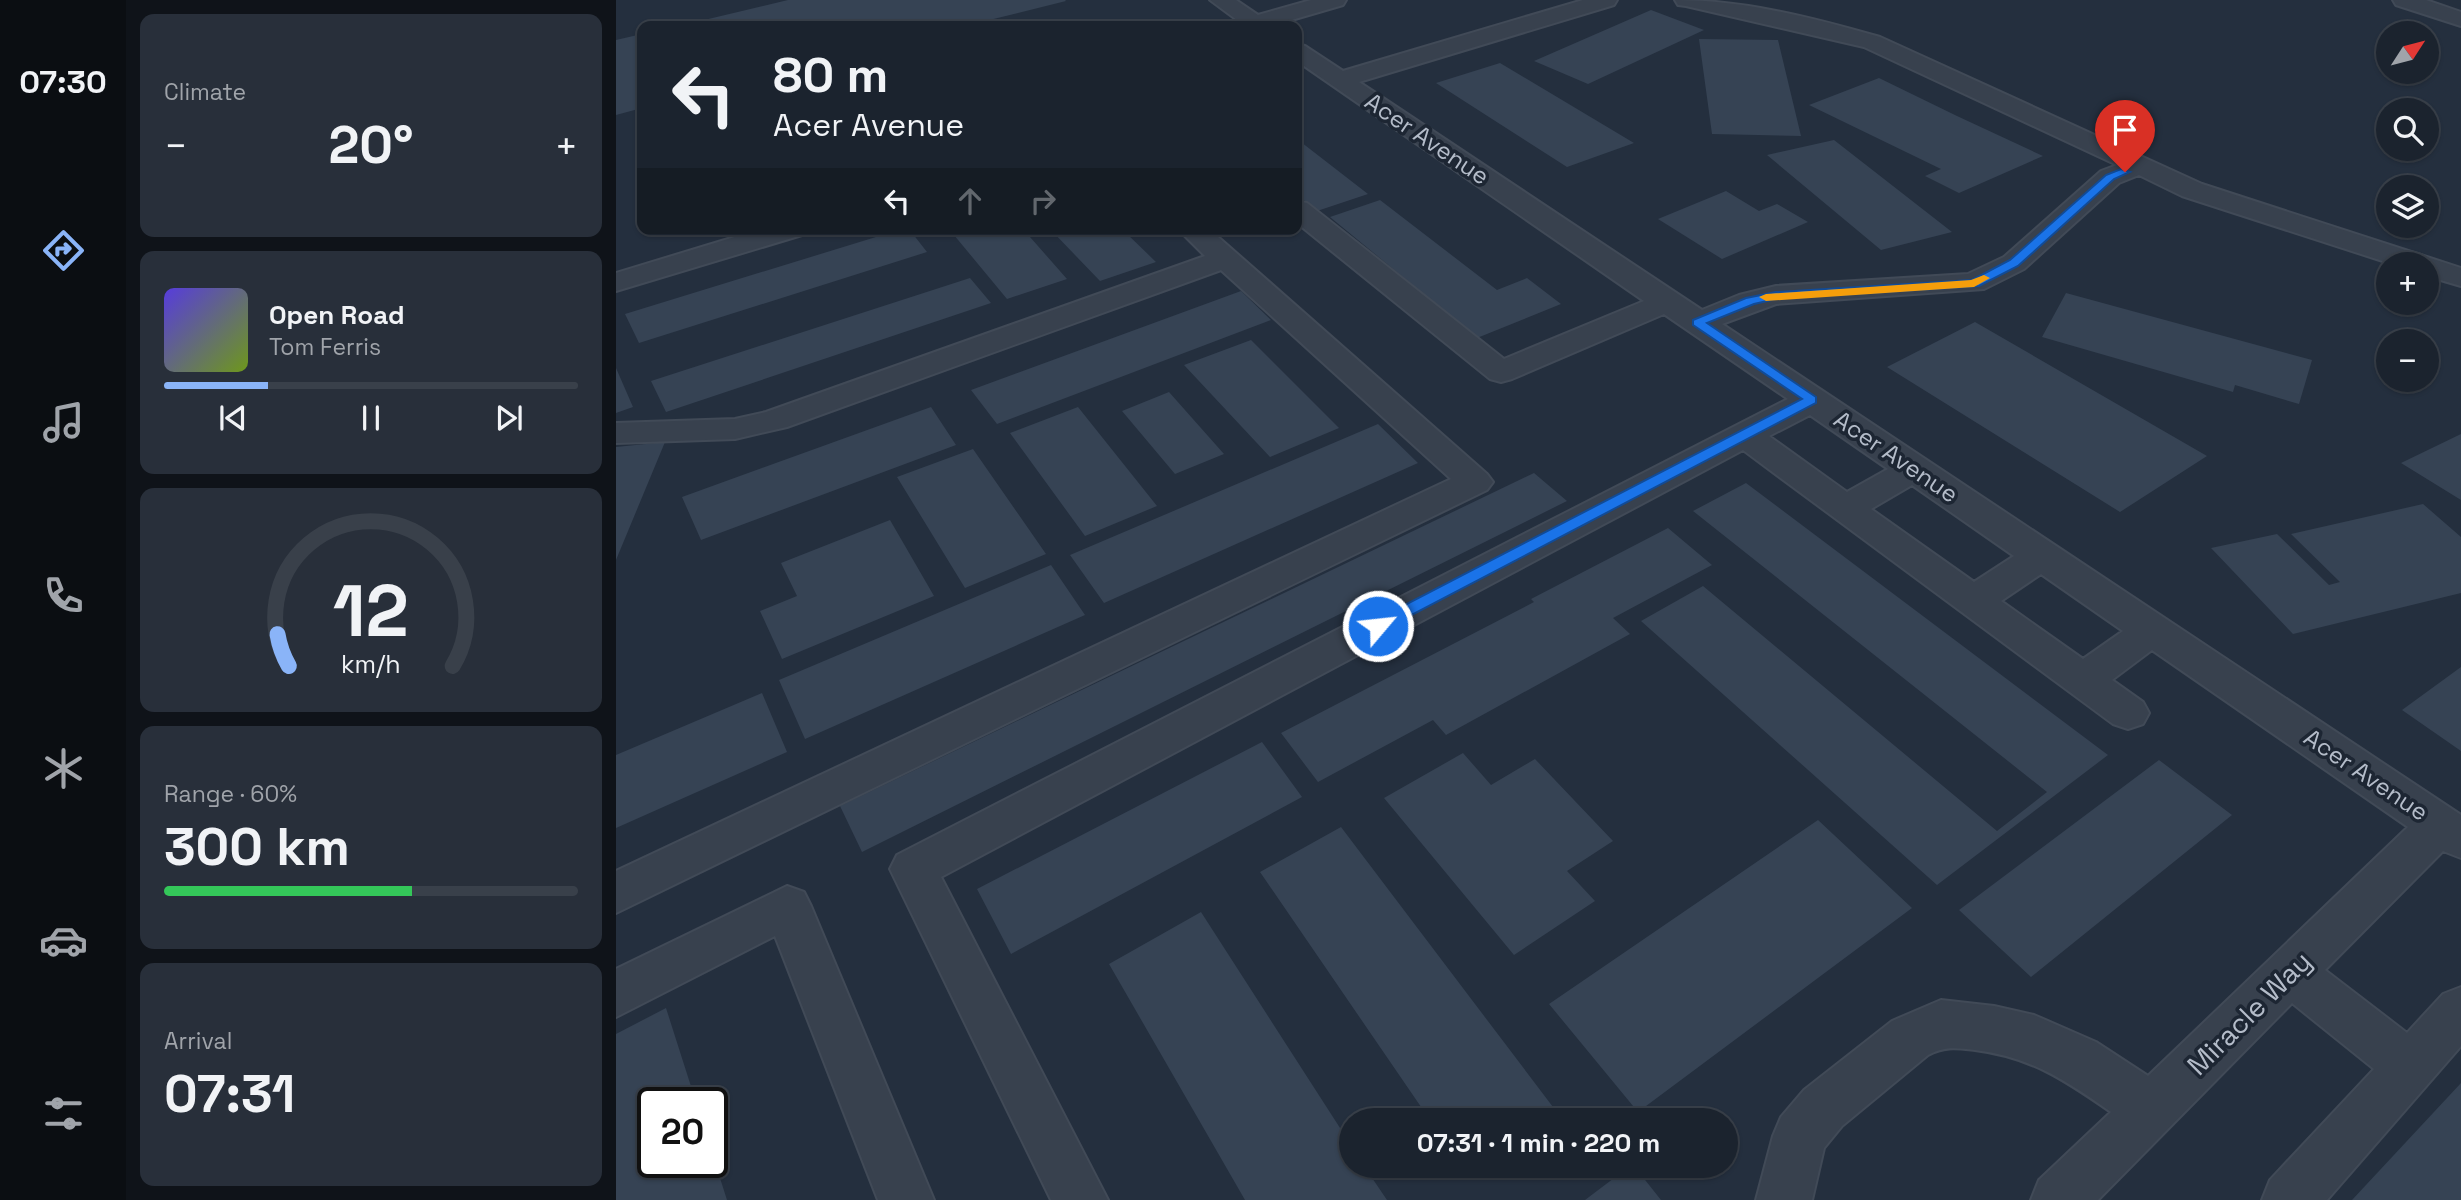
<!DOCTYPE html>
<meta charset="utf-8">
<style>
body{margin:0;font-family:"Space Grotesk",sans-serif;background:#282f3a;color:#f1f3f6;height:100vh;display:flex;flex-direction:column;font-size:26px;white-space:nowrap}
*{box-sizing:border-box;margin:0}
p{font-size:23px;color:#a0a4aa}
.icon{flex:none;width:38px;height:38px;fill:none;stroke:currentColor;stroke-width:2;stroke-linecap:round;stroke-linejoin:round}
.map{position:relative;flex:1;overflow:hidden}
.drawer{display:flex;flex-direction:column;gap:14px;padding:14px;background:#0f1319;width:490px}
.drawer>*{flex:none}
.banner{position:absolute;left:21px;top:21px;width:665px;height:214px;border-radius:14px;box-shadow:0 2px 5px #0004,0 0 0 2px #39404a;background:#1b232e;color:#f1f3f6;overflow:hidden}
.needle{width:46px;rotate:54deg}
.controls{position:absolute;left:1760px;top:21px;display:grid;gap:14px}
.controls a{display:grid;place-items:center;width:63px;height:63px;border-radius:50%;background:#1b232e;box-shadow:0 2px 5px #0004,0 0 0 2px #39404a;font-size:35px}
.speed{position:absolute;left:21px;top:1087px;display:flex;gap:14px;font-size:35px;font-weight:700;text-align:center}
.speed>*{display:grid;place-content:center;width:91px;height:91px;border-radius:50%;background:#1b232e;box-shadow:0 2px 5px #0004,0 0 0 2px #39404a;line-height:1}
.speed .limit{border:4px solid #111;border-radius:10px;background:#fff;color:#111}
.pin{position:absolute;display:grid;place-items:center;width:60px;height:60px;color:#fff;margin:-72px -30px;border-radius:50% 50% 50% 0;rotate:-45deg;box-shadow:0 0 7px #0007}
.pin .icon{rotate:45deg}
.me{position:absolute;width:77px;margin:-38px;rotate:62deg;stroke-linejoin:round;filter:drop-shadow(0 0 5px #0008)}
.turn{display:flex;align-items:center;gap:24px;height:147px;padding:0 21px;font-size:32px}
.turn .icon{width:91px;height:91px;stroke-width:2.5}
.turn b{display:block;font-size:49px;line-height:60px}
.lanes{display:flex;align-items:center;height:66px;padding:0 21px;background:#0003;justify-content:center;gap:35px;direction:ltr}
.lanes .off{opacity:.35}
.big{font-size:52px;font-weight:700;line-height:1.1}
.drawer .tile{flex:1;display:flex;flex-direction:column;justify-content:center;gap:10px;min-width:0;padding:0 24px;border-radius:14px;background:#282f3a}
.drawer .dial{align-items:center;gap:0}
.dial svg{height:182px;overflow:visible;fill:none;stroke:#39404a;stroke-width:7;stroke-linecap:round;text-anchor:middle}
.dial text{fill:#f1f3f6;stroke:none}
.song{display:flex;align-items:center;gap:21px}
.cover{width:84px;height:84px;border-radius:10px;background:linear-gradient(135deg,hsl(250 70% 55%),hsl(80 70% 35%))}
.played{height:7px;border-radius:4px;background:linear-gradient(90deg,#8ab4f8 25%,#39404a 25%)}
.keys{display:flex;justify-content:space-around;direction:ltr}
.heat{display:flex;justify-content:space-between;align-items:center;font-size:38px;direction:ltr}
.charge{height:10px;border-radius:5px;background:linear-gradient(90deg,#34c759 60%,#39404a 0)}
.trip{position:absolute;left:723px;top:1108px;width:399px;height:70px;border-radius:35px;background:#1b232e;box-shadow:0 2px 5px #0004,0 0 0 2px #39404a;font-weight:700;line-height:70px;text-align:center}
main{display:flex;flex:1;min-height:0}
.tab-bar{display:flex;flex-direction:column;width:126px;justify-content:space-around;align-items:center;background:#0b0e12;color:#a0a4aa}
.tab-bar .icon{width:49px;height:49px}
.tab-bar .current{color:#8ab4f8}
.tab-bar b{font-size:32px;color:#f1f3f6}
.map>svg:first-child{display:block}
.building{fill:#364354}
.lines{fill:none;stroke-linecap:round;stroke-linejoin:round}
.minor-casing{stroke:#414a57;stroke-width:4}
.minor{fill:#38414e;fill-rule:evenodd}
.route{fill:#1a73e8;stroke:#114b97;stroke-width:2}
.slow{fill:#f59e0b}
.labels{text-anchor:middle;stroke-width:7;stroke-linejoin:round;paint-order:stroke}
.street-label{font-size:24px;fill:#b4bcc9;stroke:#1d2633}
.near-street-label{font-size:28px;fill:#b4bcc9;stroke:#1d2633}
</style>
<main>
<nav class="tab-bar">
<b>07:30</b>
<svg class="icon current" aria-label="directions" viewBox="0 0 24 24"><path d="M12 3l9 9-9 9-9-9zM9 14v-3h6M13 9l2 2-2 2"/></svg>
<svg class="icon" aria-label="music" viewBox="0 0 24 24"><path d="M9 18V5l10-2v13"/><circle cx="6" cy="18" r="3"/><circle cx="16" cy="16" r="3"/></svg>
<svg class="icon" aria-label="phone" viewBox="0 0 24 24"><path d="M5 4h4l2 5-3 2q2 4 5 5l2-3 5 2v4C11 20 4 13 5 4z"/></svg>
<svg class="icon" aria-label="climate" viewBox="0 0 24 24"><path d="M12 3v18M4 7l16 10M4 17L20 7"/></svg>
<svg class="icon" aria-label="car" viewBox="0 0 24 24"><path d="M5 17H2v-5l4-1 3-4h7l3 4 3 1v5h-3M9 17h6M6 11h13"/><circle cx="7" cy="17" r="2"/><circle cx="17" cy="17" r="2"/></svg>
<svg class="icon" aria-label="filters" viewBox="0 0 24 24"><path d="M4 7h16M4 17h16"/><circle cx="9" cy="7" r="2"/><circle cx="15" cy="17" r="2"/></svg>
</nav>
<section class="drawer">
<div class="tile"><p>Climate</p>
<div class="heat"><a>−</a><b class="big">20°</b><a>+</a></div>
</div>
<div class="tile">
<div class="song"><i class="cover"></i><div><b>Open Road</b><p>Tom Ferris</p></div></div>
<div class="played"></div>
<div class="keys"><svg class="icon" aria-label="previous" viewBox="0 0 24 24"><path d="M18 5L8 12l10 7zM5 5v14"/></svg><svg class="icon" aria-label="pause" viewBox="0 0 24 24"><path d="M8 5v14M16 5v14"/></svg><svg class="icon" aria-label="next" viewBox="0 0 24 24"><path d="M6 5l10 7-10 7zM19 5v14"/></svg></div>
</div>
<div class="tile dial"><svg viewBox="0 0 100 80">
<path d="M14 69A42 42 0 1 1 86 69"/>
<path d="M14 69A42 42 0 0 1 9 55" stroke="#8ab4f8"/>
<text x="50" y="56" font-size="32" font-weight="700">12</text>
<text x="50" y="72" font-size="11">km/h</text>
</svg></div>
<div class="tile"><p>Range · 60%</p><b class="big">300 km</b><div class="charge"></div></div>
<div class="tile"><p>Arrival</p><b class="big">07:31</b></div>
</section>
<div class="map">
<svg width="1845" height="1200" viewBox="0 0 1845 1200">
<rect width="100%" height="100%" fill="#242f3e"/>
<path class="building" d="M172,0H449L450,1L349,26H63Z
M1035,10L1088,30L972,84L918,61Z
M26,34V108L0,115V40Z
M1083,39L1162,40L1185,136L1096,134Z
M884,63L1018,143L951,167L820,83Z
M1263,78L1341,116L1427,156L1343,193L1309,176L1325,169L1193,105Z
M681,139L752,194L701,211L681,194Z
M1218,140L1336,232L1265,250L1151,155Z
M1110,191L1143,211L1161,204L1192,222L1106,259L1042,219Z
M764,200L881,290L911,278L945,304L861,338L714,217Z
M286,229H293L311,252L23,343L9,314Z
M333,229H407L451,279L391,299Z
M434,229H506L540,262L484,281Z
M354,278L375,303L50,412L35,381Z
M625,291L655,320L381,424L355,390Z
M1450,293L1696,360L1683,404L1619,385L1617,392L1426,337Z
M1359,322L1591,456L1504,512L1271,367Z
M635,340L723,428L654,457L568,365Z
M0,368L17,407L0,413Z
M553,392L608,454L559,474L506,411Z
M315,407L340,445L85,540L66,497Z
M462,407L541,506L469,536L394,433Z
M762,424L802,463L488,603L454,555Z
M1845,434V500L1785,463Z
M49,442L0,560V447Z
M357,449L430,554L349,588L281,477Z
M918,473L951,501L246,852L224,806Z
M1130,483L1492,755L1321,885L1025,621L1087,586L1381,831L1431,792L1077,511Z
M1807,504L1845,537V593L1677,634L1595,548L1661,534L1713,585L1724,582L1675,534Z
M274,520L318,596L166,659L144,611L181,596L165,563Z
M1052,528L1096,565L997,618L1014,634L830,735L817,720L702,782L665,733L918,602L915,599Z
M435,565L469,615L189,739L163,680Z
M1845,667V751L1786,710Z
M146,693L171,752L0,828V755Z
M646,742L686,797L395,954L361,889Z
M847,753L875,785L919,759L997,841L951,871L979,901L898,955L768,798Z
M1543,760L1616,815L1415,977L1343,910Z
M1202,820L1296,908L1022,1112L933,1004Z
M725,827L940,1111L927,1120H814L644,872Z
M585,912L735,1145V1166H748L771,1200H629L493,964Z
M50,1008L80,1102H37V1162H96L97,1156L111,1200H0V1034Z
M1845,1083V1200H1736Z
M1014,1166H1018L1045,1200H969Z"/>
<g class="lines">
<g class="minor-casing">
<path id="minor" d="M594,0H620L642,15L695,0H730L727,5L655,26H629Z
M967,0H1001L998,5L743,82L1086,310L1123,295L1160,286L1352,274L1388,257L1485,171L1501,165L1248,47L1070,6L1062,5L1059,0C1128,0 1198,18 1264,37L1586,184L1845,268V286L1811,276V264H1776L1566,196L1523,175L1503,183L1408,269L1368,289L1160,304L1106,324L1845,815V858L1827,851L1709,970L1791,1033L1827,994L1845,987V1046L1711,1200H1646L1654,1180L1758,1069L1676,1003L1482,1200H1415L1423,1180L1495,1112C1449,1080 1415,1057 1359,1050C1340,1048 1329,1046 1312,1055L1226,1126L1208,1148L1196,1200H1140L1157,1136L1165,1117L1188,1090L1276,1021L1325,1000L1378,1006L1418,1015L1480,1042L1532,1076L1792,827L1536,650L1496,680L1527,702L1533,713L1527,724L1512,729L1497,724L1127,450L325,877L492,1200H435L274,869L281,855L1172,399L1048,314L896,379L885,382L874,379L681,223V201L691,203L888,359L1028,301L681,61V44L689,46L727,71ZM1194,415L1272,469L1231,492L1153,436ZM1296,485L1398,556L1358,582L1255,509ZM1425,574L1507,631L1467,659L1385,601Z
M1777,0H1810L1845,12V26L1780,5Z
M145,229H190L186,235L0,291V273Z
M562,229H593L871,474L877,482L871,490L0,913V871L835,479L605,270L171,427L119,439L0,443V423L119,419L150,412L589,256Z
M171,886L188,892L195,906L318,1200H262L159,936L0,1017V969Z"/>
</g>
<use href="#minor" class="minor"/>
</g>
<path class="route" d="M1505,169L1514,172L1498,179L1402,266L1363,286L1160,299L1138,304L1091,323L1200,397V403L767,630H756L753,626L756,622L1186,399L1077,325V320L1130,298L1160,292L1356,280L1394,260L1490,175Z"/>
<path class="slow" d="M1368,275L1374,278L1358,287L1150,301L1143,297L1150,294L1355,280Z"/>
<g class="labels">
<g class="street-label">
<text transform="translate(811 139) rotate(34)" y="8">Acer Avenue</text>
<text transform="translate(1280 457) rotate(34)" y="8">Acer Avenue</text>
<text transform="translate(1750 775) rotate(34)" y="8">Acer Avenue</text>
</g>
<g class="near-street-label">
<text transform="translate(1633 1013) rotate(-45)" y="10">Miracle Way</text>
</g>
</g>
</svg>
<div class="controls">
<a><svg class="needle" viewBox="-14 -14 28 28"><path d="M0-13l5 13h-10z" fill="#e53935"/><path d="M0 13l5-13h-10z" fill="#a0a4aa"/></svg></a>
<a><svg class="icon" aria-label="search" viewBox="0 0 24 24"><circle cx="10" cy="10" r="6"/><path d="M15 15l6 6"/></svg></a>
<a><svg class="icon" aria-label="layers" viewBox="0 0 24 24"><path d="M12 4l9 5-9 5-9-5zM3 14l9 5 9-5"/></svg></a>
<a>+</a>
<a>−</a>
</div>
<div class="speed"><div class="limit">20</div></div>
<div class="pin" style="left:1509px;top:172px;background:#d93025"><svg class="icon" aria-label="arrive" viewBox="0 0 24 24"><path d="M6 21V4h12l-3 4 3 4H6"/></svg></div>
<svg class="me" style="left:762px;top:626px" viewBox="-20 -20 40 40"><circle r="17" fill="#1a73e8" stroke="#fff" stroke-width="3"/><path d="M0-11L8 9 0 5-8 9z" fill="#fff"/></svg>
<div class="trip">07:31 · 1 min · 220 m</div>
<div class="banner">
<div class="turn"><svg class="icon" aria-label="left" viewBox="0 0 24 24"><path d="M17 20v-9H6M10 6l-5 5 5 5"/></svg><div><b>80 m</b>Acer Avenue</div></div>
<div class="lanes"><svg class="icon" aria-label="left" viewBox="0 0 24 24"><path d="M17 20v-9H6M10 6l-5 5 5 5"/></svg><svg class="icon off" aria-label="ahead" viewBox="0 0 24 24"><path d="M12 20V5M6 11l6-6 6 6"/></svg><svg class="icon off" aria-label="right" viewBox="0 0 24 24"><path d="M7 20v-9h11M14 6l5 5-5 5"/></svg></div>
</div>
</div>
</main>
